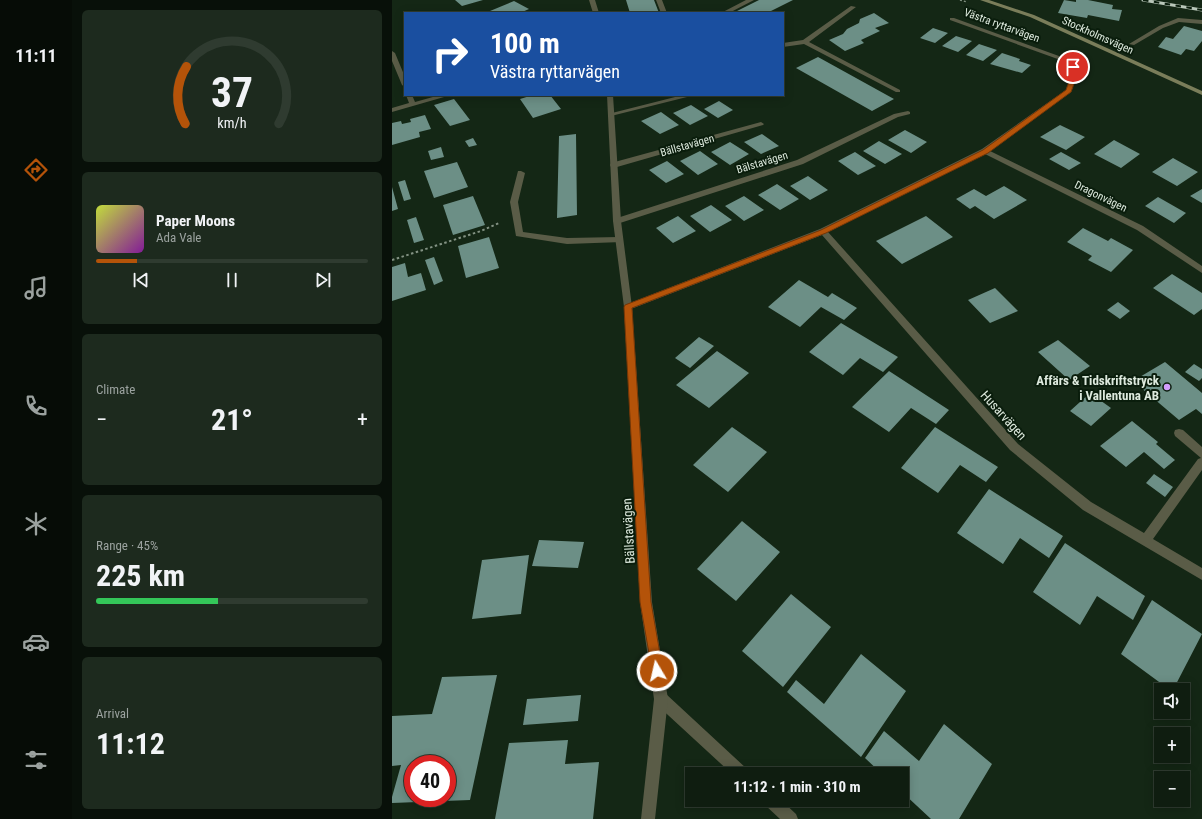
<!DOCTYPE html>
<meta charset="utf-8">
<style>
body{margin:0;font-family:"Roboto Condensed",sans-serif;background:#1d2a1e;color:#f1f3f6;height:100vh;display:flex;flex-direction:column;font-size:15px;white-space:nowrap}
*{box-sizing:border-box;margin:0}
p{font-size:13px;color:#9ba29f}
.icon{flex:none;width:22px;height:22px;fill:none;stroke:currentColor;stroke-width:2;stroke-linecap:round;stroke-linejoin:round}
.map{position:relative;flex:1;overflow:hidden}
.details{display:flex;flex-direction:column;gap:10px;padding:10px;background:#081009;width:320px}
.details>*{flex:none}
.top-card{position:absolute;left:12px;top:12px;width:380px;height:84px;border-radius:0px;box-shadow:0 2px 10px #0003,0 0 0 1px #2f3b30;background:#1a4fa0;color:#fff;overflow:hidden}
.tools{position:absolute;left:762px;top:683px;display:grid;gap:8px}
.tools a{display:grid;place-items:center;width:36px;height:36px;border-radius:0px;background:#0f1d10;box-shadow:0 2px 10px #0003,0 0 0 1px #2f3b30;font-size:20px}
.speed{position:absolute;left:12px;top:755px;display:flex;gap:8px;font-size:20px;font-weight:700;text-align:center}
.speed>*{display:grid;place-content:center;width:52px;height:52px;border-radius:50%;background:#0f1d10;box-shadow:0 2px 10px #0003,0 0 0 1px #2f3b30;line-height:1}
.speed .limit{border:6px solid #d22;background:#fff;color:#111}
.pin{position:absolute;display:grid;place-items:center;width:34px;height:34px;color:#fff;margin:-17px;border:2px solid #fff;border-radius:50%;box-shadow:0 1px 4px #0007}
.me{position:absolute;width:44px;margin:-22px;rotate:351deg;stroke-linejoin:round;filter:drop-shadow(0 0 3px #0008)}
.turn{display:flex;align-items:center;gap:14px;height:84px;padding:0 20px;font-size:18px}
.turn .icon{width:52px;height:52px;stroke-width:2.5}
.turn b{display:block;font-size:28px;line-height:34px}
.big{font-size:30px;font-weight:700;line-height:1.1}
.details .tile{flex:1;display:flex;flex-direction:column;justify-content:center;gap:6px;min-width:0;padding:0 14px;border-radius:6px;background:#1d2a1e}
.details .dial{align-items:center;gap:0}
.dial svg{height:104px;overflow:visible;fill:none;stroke:#2f3b30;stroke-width:7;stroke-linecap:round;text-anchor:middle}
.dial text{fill:#f1f3f6;stroke:none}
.song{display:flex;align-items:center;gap:12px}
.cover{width:48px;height:48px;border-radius:6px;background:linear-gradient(135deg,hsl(70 70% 55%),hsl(290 70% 35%))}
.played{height:4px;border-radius:2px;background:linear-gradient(90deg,#b45309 15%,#2f3b30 15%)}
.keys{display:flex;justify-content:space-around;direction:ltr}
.heat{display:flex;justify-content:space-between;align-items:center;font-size:22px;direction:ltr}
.charge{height:6px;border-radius:3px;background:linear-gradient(90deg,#34c759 45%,#2f3b30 0)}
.trip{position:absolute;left:293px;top:767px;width:224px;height:40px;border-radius:0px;background:#0f1d10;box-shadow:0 2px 10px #0003,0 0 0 1px #2f3b30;font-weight:700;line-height:40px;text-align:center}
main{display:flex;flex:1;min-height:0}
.menu{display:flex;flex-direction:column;width:72px;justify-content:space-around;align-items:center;background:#060c06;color:#9ba29f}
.menu .icon{width:28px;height:28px}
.menu .current{color:#b45309}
.menu b{font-size:18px;color:#f1f3f6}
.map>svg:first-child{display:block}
.building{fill:#6c8f86;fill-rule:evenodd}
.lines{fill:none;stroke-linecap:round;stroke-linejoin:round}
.path-far1{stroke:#839283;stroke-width:1.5;stroke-dasharray:2 2;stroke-linecap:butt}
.path{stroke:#839283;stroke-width:2;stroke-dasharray:2.5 2.5;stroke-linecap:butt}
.service{fill:#5a5c47;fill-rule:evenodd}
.minor{fill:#5a5c47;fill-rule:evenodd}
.tertiary{fill:#5a5c47;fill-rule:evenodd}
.secondary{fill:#7a7d5a;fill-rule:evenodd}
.rail-casing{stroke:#bac7ba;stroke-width:3}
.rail{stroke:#0a1d0c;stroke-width:2;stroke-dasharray:5.5;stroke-linecap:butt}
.route{fill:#b45309;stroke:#753606}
.poi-dot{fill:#d29dfd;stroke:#0a1d0c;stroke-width:1.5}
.labels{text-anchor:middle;stroke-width:4;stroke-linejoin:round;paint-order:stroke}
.far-street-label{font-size:11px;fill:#deeade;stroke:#0a1d0c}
.poi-label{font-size:13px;font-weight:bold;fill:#deeade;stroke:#0a1d0c;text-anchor:end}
.street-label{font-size:13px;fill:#deeade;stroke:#0a1d0c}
</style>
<main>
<nav class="menu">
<b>11:11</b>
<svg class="icon current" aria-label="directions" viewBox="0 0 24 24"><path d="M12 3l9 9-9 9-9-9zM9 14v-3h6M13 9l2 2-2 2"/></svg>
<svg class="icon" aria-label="music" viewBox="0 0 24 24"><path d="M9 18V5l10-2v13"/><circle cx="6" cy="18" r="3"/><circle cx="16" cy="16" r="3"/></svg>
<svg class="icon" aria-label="phone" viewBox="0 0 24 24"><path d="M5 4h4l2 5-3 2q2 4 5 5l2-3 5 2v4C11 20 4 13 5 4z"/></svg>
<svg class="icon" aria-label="climate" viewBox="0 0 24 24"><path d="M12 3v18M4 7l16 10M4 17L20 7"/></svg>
<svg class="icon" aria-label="car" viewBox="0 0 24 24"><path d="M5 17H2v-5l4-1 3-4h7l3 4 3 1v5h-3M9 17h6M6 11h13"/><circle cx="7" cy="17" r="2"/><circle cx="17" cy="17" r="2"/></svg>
<svg class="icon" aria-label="filters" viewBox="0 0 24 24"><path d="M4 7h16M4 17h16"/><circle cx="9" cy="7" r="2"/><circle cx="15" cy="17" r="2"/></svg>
</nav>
<section class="details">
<div class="tile dial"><svg viewBox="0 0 100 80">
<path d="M14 69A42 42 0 1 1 86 69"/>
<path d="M14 69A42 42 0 0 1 15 25" stroke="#b45309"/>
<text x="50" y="56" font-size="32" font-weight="700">37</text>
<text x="50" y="72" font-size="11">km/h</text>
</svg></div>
<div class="tile">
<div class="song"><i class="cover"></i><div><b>Paper Moons</b><p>Ada Vale</p></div></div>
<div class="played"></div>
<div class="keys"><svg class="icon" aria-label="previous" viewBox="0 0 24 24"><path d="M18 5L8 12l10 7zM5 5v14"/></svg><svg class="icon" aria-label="pause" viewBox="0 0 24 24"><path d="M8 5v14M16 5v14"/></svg><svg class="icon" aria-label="next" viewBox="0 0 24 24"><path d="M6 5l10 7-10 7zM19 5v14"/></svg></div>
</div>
<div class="tile"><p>Climate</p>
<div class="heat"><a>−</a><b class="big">21°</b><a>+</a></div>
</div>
<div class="tile"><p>Range · 45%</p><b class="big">225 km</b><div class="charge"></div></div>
<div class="tile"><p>Arrival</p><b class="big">11:12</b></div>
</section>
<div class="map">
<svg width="810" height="819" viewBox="0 0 810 819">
<rect width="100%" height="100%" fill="#142715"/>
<path class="building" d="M63,0H91L70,6Z
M234,0H262L267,13H238Z
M367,0H401L375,13H341Z
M672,0L684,2V0H696L721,5L720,9L730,10L727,21L696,15L695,18L666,13Z
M122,1L137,9L128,13H102L98,11Z
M482,13L497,23L483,28L488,31L469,40L472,43L453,51L437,40L451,34L455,29L467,23L468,19Z
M792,26L810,31V41L802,51L794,49L789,55L766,47L774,37L781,39Z
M541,28L556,33L543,43L528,38Z
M564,36L580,41L566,52L550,46Z
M587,44L605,50L591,61L574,55Z
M610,53L628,59L627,61L639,65L630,73L598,64Z
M426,57L502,99L480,111L404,68Z
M141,95H158L169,109L141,118L128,99Z
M62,99L78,120L58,126L42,105Z
M327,101L341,110L326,118L312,109Z
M299,105L316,116L298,125L281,113Z
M269,112L287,125L268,134L249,121Z
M33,115L39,129L27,132L28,137L0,145V123L9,121L10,124L19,122L18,119Z
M668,125L693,137L674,150L648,137Z
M513,130L535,142L519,153L496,140Z
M184,134L185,215L165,218L167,136Z
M370,134L387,146L369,154L352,142Z
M81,138L85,145L77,147L73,141Z
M722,140L748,154L729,168L702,154Z
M487,141L510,154L493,164L471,151Z
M338,142L357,154L338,165L319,152Z
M49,147L52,157L39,160L36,151Z
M308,151L326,164L306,175L288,161Z
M463,152L484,166L466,175L446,161Z
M669,152L689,163L677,170L657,159Z
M781,158L806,172L785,186L760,172Z
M275,161L292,174L274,183L257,170Z
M65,162L76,187L42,198L32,171Z
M416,176L436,190L418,200L398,186Z
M13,180L19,199L12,201L6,182Z
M385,184L407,199L388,210L366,195Z
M612,186L635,200L602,219L583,206L578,209L564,199L582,189L594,196Z
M0,187L6,209L0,211Z
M810,189V203L798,196Z
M81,196L93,225L61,235L51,205Z
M352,196L372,210L352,221L333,206Z
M766,197L794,213L782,223L753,206Z
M319,205L340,220L318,232L298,216Z
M286,216L304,231L281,243L264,228Z
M534,216L561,237L510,264L484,241Z
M24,217L32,240L22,243L15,220Z
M691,228L716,241L719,238L741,250L719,272L696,260L700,256L675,242Z
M97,237L107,268L74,278L66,246Z
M42,257L51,281L42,285L33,260Z
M13,263L16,277L29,273L34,290L0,301V267Z
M780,274L810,293V309L802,315L761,288Z
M407,280L436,297L440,293L465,308L452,320L429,307L408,327L376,307Z
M603,288L626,311L598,323L576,300Z
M726,302L738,311L728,319L715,310Z
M449,323L506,357L491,372L468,358L451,375L417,352Z
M307,337L322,346L298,368L283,358Z
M666,340L698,366L677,380L646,352Z
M325,351L357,373L317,408L284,385Z
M773,362L810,393V414L804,409L787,420L741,381Z
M802,364L810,369V378L807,381L793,372Z
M497,371L557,410L544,424L519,408L497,432L460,407Z
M698,393L719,408L699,426L678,411Z
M740,421L766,442L764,444L783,460L772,469L752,452L734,467L708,446Z
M340,427L375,452L336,492L301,465Z
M543,427L606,467L594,482L568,465L546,493L509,468Z
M762,474L781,487L773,497L754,483Z
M597,489L671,536L657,558L628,538L611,564L565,533Z
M350,521L388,552L344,601L305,569Z
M147,540L192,542L186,568L140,566Z
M673,543L753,596L741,620L705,596L688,625L641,592Z
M137,555L129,614L80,619L90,560Z
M399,594L439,627L391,687L350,651Z
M760,600L810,634L781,690H778L729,654Z
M469,654L514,691L469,757L395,692L404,680L432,704Z
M105,675L78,800L0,803V797L9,765L0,766V716L40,714L50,677ZM21,764H55V798H21Z
M189,695L186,721L131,725L135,699Z
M552,724L600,764L567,819H539L510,792V774H490L473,758L492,731L527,761Z
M176,740L173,764L207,762L201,819H103L117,743Z"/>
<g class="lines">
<path class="path-far1" d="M568,0L575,2"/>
<path class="path" d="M0,260L89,231L107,223"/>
<path class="service" d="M459,6L464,7L417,42L508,90V92H504L412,44L391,47V43L411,40Z"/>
<path class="minor" d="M264,0H270L275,13H269Z
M354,0H362L337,13H329Z
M558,18H562L678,60L684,67L686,73L679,92L598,151L751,226L810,266V273L745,230L593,154L436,232L626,444L699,502L752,533L806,459L809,458L783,436L782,433L783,430L787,429L791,430L810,447V470L761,539L810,568V580L691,510L618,450L430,235L239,309H233L232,307L233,305L428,229L590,149L674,90L680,73L674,62L558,20Z
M786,18L810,20V24L787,22L771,28L742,45L737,44L767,26Z
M0,51L3,53L13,77V87L10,85L0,61Z
M14,95H20L23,102L48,95H59L0,112V108L17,103Z
M291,95H303L219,116L216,114Z
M516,111L518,112V114L506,117L411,164L228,223L225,224L221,221L222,219L405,160L502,114Z
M369,122L372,124L371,125L225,167H219L218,165L219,163Z
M126,171H129L133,173L126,202L131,232L175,238L227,237L231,240L230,242L175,244L124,236L118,202Z
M269,692L274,694L355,769L357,774H340L264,704L262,699L264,694Z
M371,800H389L404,814L406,819H388L373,805Z"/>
<path class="tertiary" d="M197,0H203L207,13H201Z
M215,95H221L229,221L240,307L260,602L276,699L263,819H249L262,699L248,602L232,307L221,221Z"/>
<path class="secondary" d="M588,0H597L642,15L810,91V95L638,17Z"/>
<g class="rail-casing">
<path id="rail" d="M751,0L810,10"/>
</g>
<use href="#rail" class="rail"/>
</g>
<path class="route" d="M679,66H683L686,73L679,92L596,153L434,233L240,308L259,602L271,671L269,676L265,677L261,676L248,602L232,307L233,305L429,230L591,150L674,90L680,73Z"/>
<circle class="poi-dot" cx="775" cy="387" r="4"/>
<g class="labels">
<g class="far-street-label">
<text transform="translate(610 25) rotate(20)" y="4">Västra ryttarvägen</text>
<text transform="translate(706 35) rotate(24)" y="4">Stockholmsvägen</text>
<text transform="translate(295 145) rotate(-16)" y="4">Bällstavägen</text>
<text transform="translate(370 162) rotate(-17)" y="4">Bälstavägen</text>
<text transform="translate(709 196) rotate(26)" y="4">Dragonvägen</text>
</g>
<g class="poi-label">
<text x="767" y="385">Affärs &amp; Tidskriftstryck<tspan x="767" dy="15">i Vallentuna AB</tspan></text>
</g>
<g class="street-label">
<text transform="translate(612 415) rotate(48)" y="5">Husarvägen</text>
<text transform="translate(236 531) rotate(-93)" y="5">Bällstavägen</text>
</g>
</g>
</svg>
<div class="tools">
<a><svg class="icon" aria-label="sound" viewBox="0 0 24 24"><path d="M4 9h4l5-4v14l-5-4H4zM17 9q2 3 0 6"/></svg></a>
<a>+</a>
<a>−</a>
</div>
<div class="speed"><div class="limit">40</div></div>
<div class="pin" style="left:681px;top:67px;background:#d93025"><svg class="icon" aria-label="arrive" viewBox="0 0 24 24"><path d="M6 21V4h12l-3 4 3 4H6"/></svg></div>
<svg class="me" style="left:265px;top:671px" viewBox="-20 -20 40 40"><circle r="17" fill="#b45309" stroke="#fff" stroke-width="3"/><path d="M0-11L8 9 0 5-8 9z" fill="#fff"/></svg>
<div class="trip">11:12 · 1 min · 310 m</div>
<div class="top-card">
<div class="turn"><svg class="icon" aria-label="right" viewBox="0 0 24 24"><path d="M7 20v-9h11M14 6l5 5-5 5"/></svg><div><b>100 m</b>Västra ryttarvägen</div></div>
</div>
</div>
</main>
